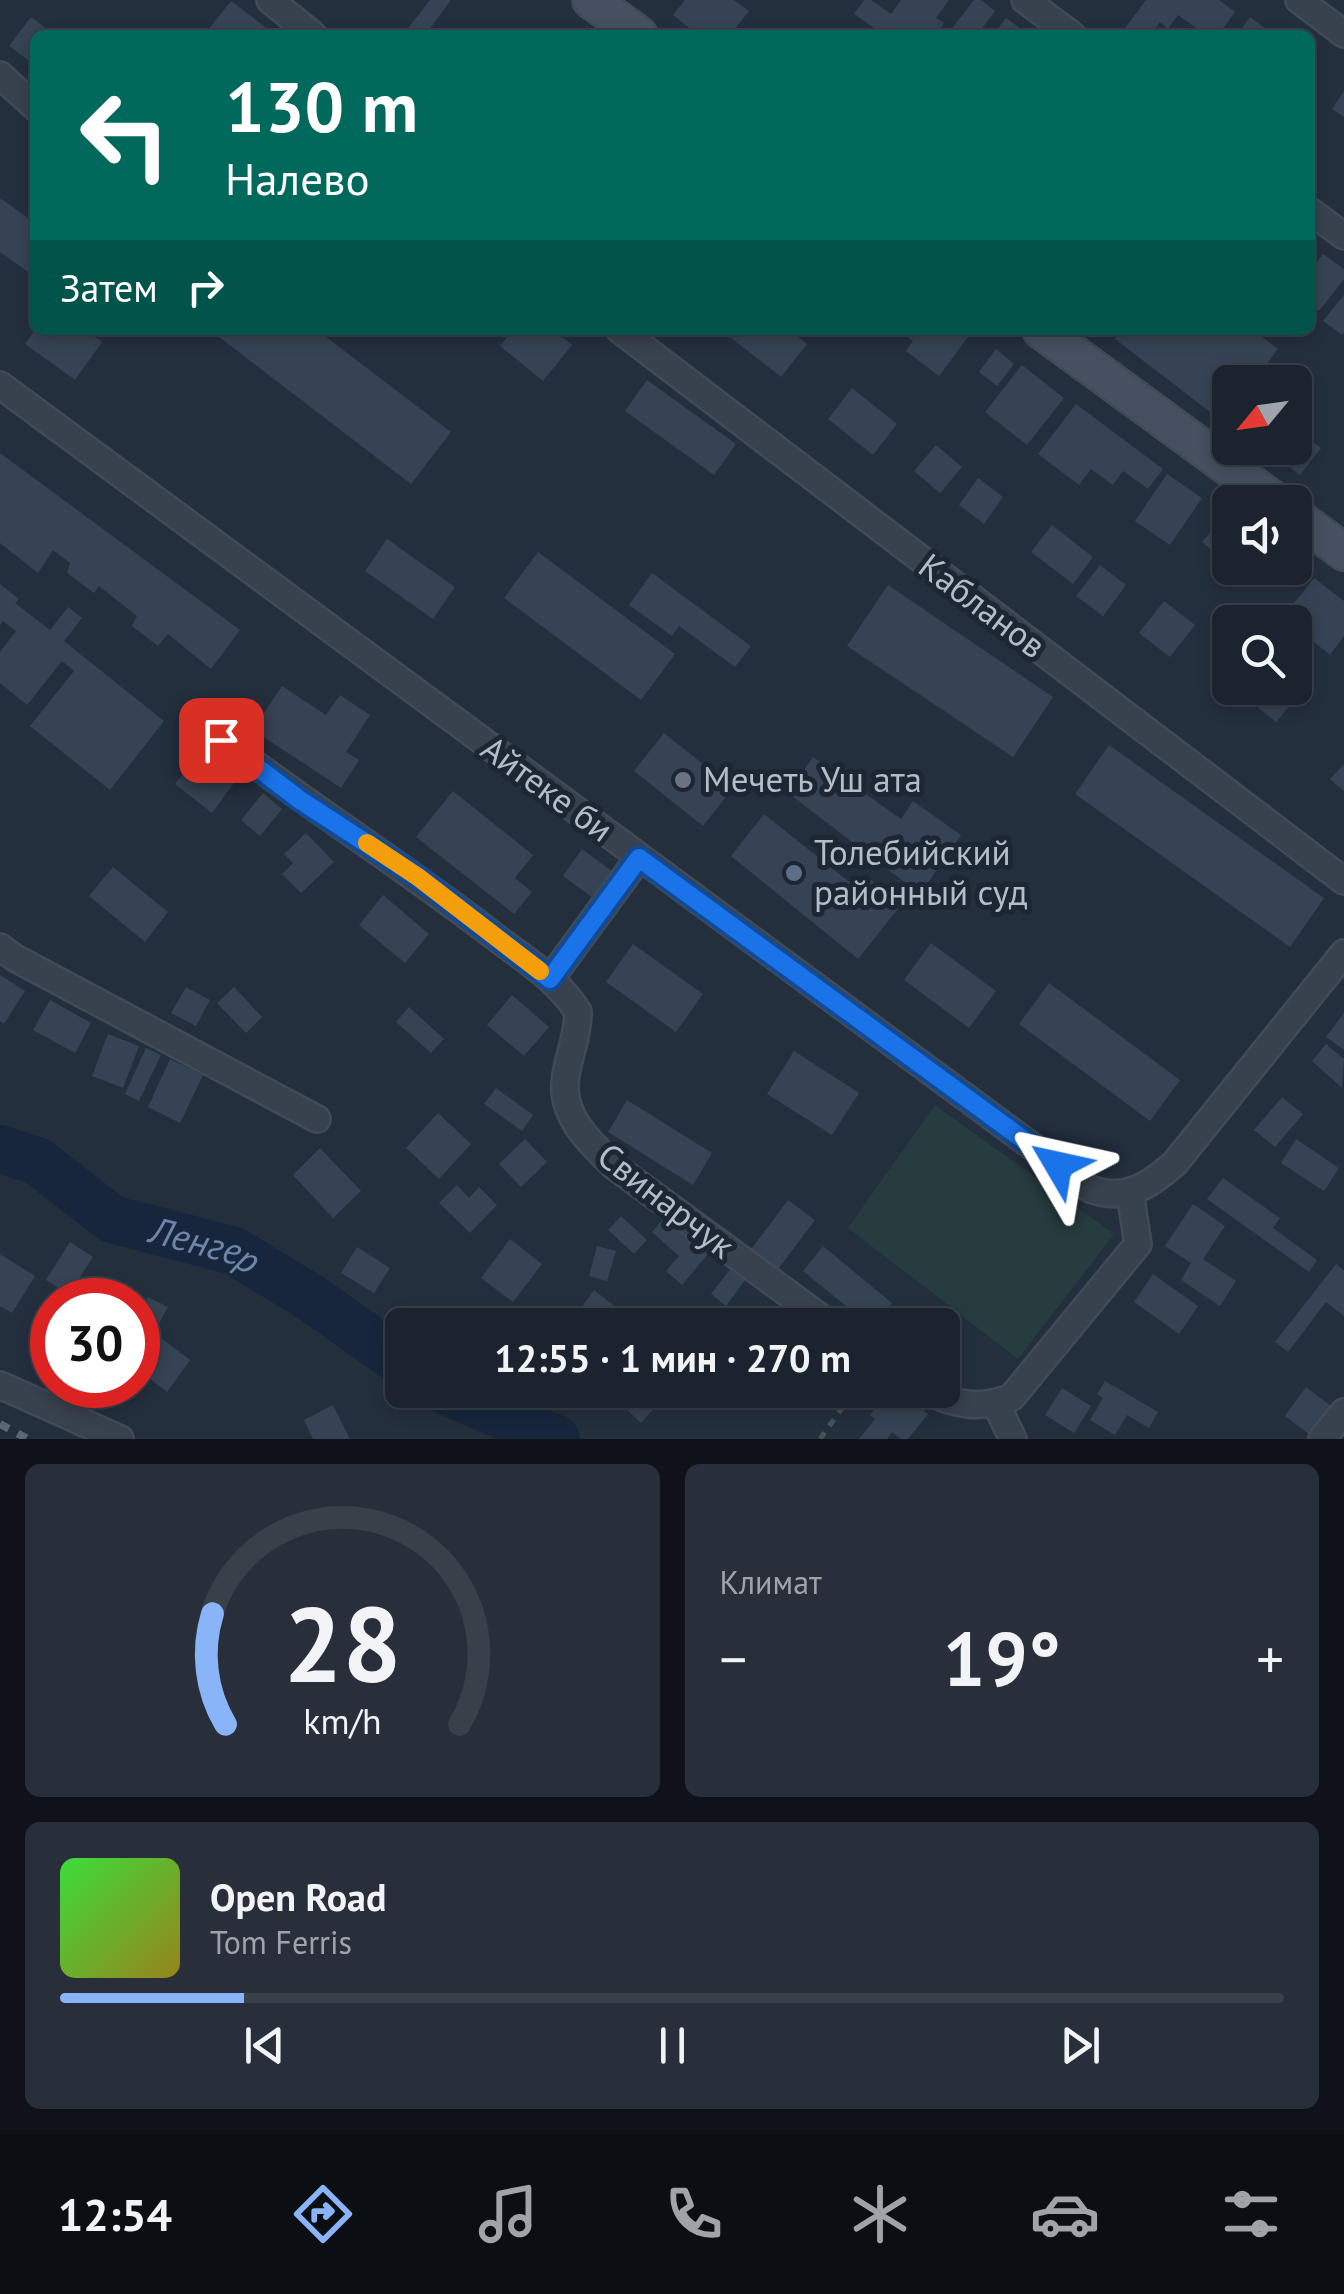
<!DOCTYPE html>
<html lang="ru">
<meta charset="utf-8">
<style>
body{margin:0;font-family:"PT Sans",sans-serif;background:#282f3a;color:#f1f3f6;height:100vh;display:flex;flex-direction:column;font-size:38px;white-space:nowrap}
*{box-sizing:border-box;margin:0}
p{font-size:32px;color:#a0a4aa}
.icon{flex:none;width:55px;height:55px;fill:none;stroke:currentColor;stroke-width:2;stroke-linecap:round;stroke-linejoin:round}
.map{position:relative;height:1439px;overflow:hidden}
.side{display:flex;flex-direction:column;gap:25px;padding:25px;background:#0f1319;flex:1}
.side>*{flex:none}
.guide{position:absolute;left:30px;top:30px;width:1285px;height:305px;border-radius:15px;box-shadow:0 5px 15px #0003,0 0 0 2px #39404a;background:#00695c;color:#fff;overflow:hidden}
.needle{width:65px;rotate:241deg}
.tools{position:absolute;left:1212px;top:365px;display:grid;gap:20px}
.tools a{display:grid;place-items:center;width:100px;height:100px;border-radius:15px;background:#1b232e;box-shadow:0 5px 15px #0003,0 0 0 2px #39404a;font-size:50px}
.speed{position:absolute;left:30px;top:1278px;display:flex;gap:20px;font-size:50px;font-weight:700;text-align:center}
.speed>*{display:grid;place-content:center;width:130px;height:130px;border-radius:50%;background:#1b232e;box-shadow:0 5px 15px #0003,0 0 0 2px #39404a;line-height:1}
.speed .limit{border:15px solid #d22;background:#fff;color:#111}
.pin{position:absolute;display:grid;place-items:center;width:85px;height:85px;color:#fff;margin:-42px;border-radius:20px;box-shadow:0 5px 15px #0006}
.me{position:absolute;width:110px;margin:-55px;rotate:306deg;stroke-linejoin:round;filter:drop-shadow(0 0 8px #0008)}
.turn{display:flex;align-items:center;gap:35px;height:210px;padding:0 30px;font-size:45px}
.turn .icon{width:130px;height:130px;stroke-width:2.5}
.turn b{display:block;font-size:70px;line-height:85px}
.then{display:flex;align-items:center;height:95px;padding:0 30px;background:#0003;gap:20px;font-size:38px}
.big{font-size:75px;font-weight:700;line-height:1.1}
.side .tile{flex:1;display:flex;flex-direction:column;justify-content:center;gap:15px;min-width:0;padding:0 35px;border-radius:15px;background:#282f3a}
.side .dial{align-items:center;gap:0}
.dial svg{height:260px;overflow:visible;fill:none;stroke:#39404a;stroke-width:7;stroke-linecap:round;text-anchor:middle}
.dial text{fill:#f1f3f6;stroke:none}
.song{display:flex;align-items:center;gap:30px}
.cover{width:120px;height:120px;border-radius:15px;background:linear-gradient(135deg,hsl(120 70% 55%),hsl(50 70% 35%))}
.played{height:10px;border-radius:5px;background:linear-gradient(90deg,#8ab4f8 15%,#39404a 15%)}
.keys{display:flex;justify-content:space-around;direction:ltr}
.heat{display:flex;justify-content:space-between;align-items:center;font-size:55px;direction:ltr}
.side .tiles{flex:1;display:grid;gap:25px;grid-template-columns:1fr 1fr}
.tile:last-child{grid-column:span 2}
.trip{position:absolute;left:385px;top:1308px;width:575px;height:100px;border-radius:15px;background:#1b232e;box-shadow:0 5px 15px #0003,0 0 0 2px #39404a;font-weight:700;line-height:100px;text-align:center}
.menu{display:flex;height:160px;justify-content:space-around;align-items:center;background:#0b0e12;color:#a0a4aa}
.menu .icon{width:70px;height:70px}
.menu .selected{color:#8ab4f8}
.menu b{font-size:45px;color:#f1f3f6}
.map>svg:first-child{display:block}
.green{fill:#263c3f}
.lines{fill:none;stroke-linecap:round;stroke-linejoin:round}
.river{stroke:#17263c;stroke-width:48}
.building{fill:#364354}
.street-casing{stroke:#414a57;stroke-width:30}
.secondary-casing{stroke:#414a57;stroke-width:40}
.path{stroke:#3f5557;stroke-width:5;stroke-dasharray:8 8;stroke-linecap:butt}
.street{stroke:#38414e;stroke-width:25}
.secondary{stroke:#465061;stroke-width:35}
.rail{stroke:#5a6575;stroke-width:8;stroke-dasharray:10 10;stroke-linecap:butt}
.route-casing{stroke:#114b97;stroke-width:25}
.route{stroke:#1a73e8;stroke-width:18}
.slow{stroke:#f59e0b;stroke-width:18}
.worship-dot{fill:#6b7280;stroke:#1d2633;stroke-width:4}
.service-dot{fill:#5c6f8a;stroke:#1d2633;stroke-width:4}
.labels{text-anchor:middle;stroke-width:10;stroke-linejoin:round;paint-order:stroke}
.street-label{font-size:35px;fill:#b4bcc9;stroke:#1d2633}
.poi-label{font-size:35px;fill:#b4bcc9;stroke:#1d2633;text-anchor:start}
.water-label{font-size:38px;font-style:italic;fill:#6d86a8;stroke:#1d2633}
</style>
<div class="map">
<svg width="1344" height="1439" viewBox="0 0 1344 1439">
<rect width="100%" height="100%" fill="#242f3e"/>
<path class="green" d="M935,1105L1114,1234L1018,1359L848,1228Z"/>
<g class="lines">
<g class="river">
<path id="s1" d="M0,1149L37,1161L112,1219L234,1251L308,1296L402,1362"/>
<path d="M444,1390L556,1439"/>
</g>
</g>
<path class="building" d="M430,0H451L425,35H403Z
M685,0H734L749,11L730,35H698L673,15Z
M864,0H871L891,14L901,0H949L936,18L944,23L936,35H884L854,14Z
M974,0H981L995,11L977,35H947Z
M1146,0H1219L1235,12L1218,35H1206L1178,15L1168,29L1160,22L1150,35H1120Z
M231,1L272,32L269,35H204Z
M31,17L55,35H35V65L9,46Z
M1250,17L1274,35H1237Z
M1006,18L1029,35H993Z
M1344,91V117L1332,109Z
M0,198L35,223V277L0,252Z
M1323,254L1344,269V279L1319,311L1310,304V271Z
M1344,295V333L1342,335L1323,321Z
M35,330H100L95,337L102,342L75,380L25,344Z
M210,330H317L451,432L411,484Z
M513,330H554L572,345L543,381L500,346Z
M721,330H789L807,344L781,377Z
M898,330H973L939,376L906,351L913,341Z
M1121,330H1253L1278,349L1253,382H1230V412L1223,422L1115,339Z
M996,349L1014,364L997,386L979,372Z
M1022,365L1064,398L1027,445L985,412Z
M647,380L736,444L714,475L625,411Z
M852,388L897,424L873,455L828,419Z
M1076,404L1163,469L1148,489L1123,471L1113,485L1091,469L1079,485L1038,454Z
M1295,429L1321,448L1300,475L1264,448H1295Z
M936,445L962,467L940,493L914,471Z
M0,453L240,630L211,669L168,634L158,646L132,626L137,616L99,586L94,593L67,573L70,563L53,550L38,573L0,543Z
M1167,474L1202,498L1170,545L1135,521Z
M978,478L1003,497L984,524L959,505Z
M1228,512L1230,513V565L1202,542Z
M1052,525L1093,557L1073,584L1031,552Z
M387,539L455,587L433,619L365,571Z
M538,552L675,654L641,700L504,598Z
M1100,565L1126,585L1103,616L1076,596Z
M652,573L751,646L735,667L679,626L672,636L629,605Z
M1314,578L1344,601V636L1330,655L1295,627V622L1283,617Z
M0,584L19,599L15,603L50,630L68,607L82,618L64,641L164,721L110,790L30,726L74,671L62,661L27,705L0,683V652L16,631L3,621L0,625Z
M888,585L1053,697L1013,757L847,646Z
M1164,601L1195,625L1170,657L1139,633Z
M282,686L326,715L340,695L370,715L346,752L359,760L341,788L253,730Z
M1238,688H1272L1291,704L1276,722L1236,690Z
M664,733L733,788L703,826L634,771Z
M1109,745L1324,898L1290,947L1075,794Z
M197,755L234,783L212,813L175,784Z
M813,757L901,819L913,801L961,835L920,894L788,793Z
M1344,764V791L1330,779Z
M453,791L533,855L515,878L532,892L514,914L416,837Z
M263,793L282,809L260,836L241,820Z
M764,814L858,889L867,877L901,905L858,959L731,856Z
M306,833L334,862L301,893L282,874L293,863L284,854Z
M582,849L613,872L593,898L563,876Z
M113,867L168,912L145,942L89,896Z
M383,895L429,934L405,963L359,925Z
M931,943L996,991L969,1028L904,980Z
M633,944L703,994L676,1032L606,982Z
M0,975L25,991L4,1024L0,1021Z
M1049,983L1180,1080L1150,1121L1019,1024Z
M186,987L210,1000L196,1026L171,1013Z
M234,987L262,1017L246,1033L217,1003Z
M512,995L549,1027L524,1056L487,1025Z
M50,1000L91,1023L75,1053L33,1030Z
M409,1007L444,1039L431,1053L396,1022Z
M1344,1013V1050L1326,1037Z
M108,1034L139,1046L123,1088L92,1076Z
M1326,1044L1344,1059L1342,1088L1312,1061Z
M146,1048L161,1055L139,1101L125,1094Z
M794,1051L859,1093L832,1135L767,1094Z
M170,1059L203,1075L180,1123L148,1107Z
M496,1088L533,1115L522,1131L484,1104Z
M1282,1097L1303,1114L1275,1147L1254,1130Z
M627,1100L712,1153L693,1185L608,1132Z
M438,1113L471,1144L439,1179L406,1148Z
M525,1139L547,1162L521,1187L499,1164Z
M1296,1139L1339,1168L1324,1191L1281,1163Z
M320,1148L361,1191L333,1218L293,1175Z
M1223,1178L1280,1218L1273,1228L1317,1260L1309,1272L1207,1199Z
M457,1185L469,1198L479,1187L497,1205L470,1233L439,1203Z
M788,1200L815,1220L776,1272L749,1252Z
M1193,1204L1225,1226L1203,1259L1236,1281L1220,1306L1181,1280L1191,1263L1165,1246Z
M621,1216L647,1240L634,1254L608,1230Z
M665,1217L708,1254L682,1285L666,1271L679,1256L652,1232Z
M510,1239L542,1264L513,1302L481,1278Z
M70,1242L93,1257L69,1294L46,1280Z
M597,1246L616,1251L607,1281L589,1276Z
M823,1246L892,1303L874,1325H869L803,1271Z
M357,1247L390,1268L374,1293L341,1273Z
M0,1254L35,1276L12,1313L0,1306Z
M1336,1264L1344,1270V1316L1326,1302L1288,1352L1275,1342Z
M731,1268L746,1279L726,1306L711,1294Z
M1153,1274L1198,1306L1179,1334L1134,1302Z
M594,1290L620,1311L609,1325H588L596,1315L583,1305Z
M148,1297L168,1307L151,1338L138,1331V1316Z
M785,1304L805,1321L801,1325H767Z
M157,1335L190,1360L167,1392L138,1370V1362Z
M1105,1381L1158,1412L1149,1428L1127,1415L1115,1435L1090,1420L1103,1398L1097,1394Z
M1306,1387L1331,1406L1310,1435L1285,1416Z
M1062,1388L1091,1406L1074,1433L1045,1415Z
M606,1390H661L666,1395L641,1423Z
M799,1390H822L811,1404L797,1392Z
M830,1390H852L843,1401Z
M889,1390H898L928,1414L908,1439H901L892,1432L887,1439H859L875,1419L870,1415Z
M333,1405L350,1439H313L304,1420Z"/>
<g class="lines">
<g class="street-casing">
<path id="street" d="M270,0L313,35
M1025,0L1072,35
M1299,0L1344,34
M0,75L35,107
M1310,211L1344,236
M620,330L1344,881
M0,385L1090,1189C1125,1202 1149,1186 1175,1163L1344,953
M221,739C310,807 405,867 494,936C523,958 559,980 578,1012C578,1040 566,1060 565,1084C563,1119 592,1144 614,1166L831,1325
M0,947L15,958L317,1119
M550,979L639,858
M0,1385L120,1439
M925,1390C954,1405 981,1410 1012,1397L1138,1244L1130,1193
M996,1404L1013,1439
M1322,1439L1344,1412"/>
</g>
<g class="secondary-casing">
<path id="secondary" d="M591,0L639,35
M1041,330L1276,502
M1295,516L1344,552"/>
</g>
<path class="path" d="M820,1439L855,1390"/>
<use href="#street" class="street"/>
<use href="#secondary" class="secondary"/>
<path class="rail" d="M0,1424L28,1439"/>
</g>
<g class="lines">
<g class="route-casing">
<path id="route" d="M221,740L300,800L418,877L550,979L639,858L1058,1165"/>
</g>
<use href="#route" class="route"/>
<path class="slow" d="M367,843L418,877L540,971"/>
</g>
<circle class="worship-dot" cx="683" cy="780" r="10"/>
<circle class="service-dot" cx="794" cy="873" r="10"/>
<g class="labels">
<g class="street-label">
<text transform="translate(982 606) rotate(37)" y="12">Кабланов</text>
<text transform="translate(547 789) rotate(36)" y="12">Айтеке би</text>
<text transform="translate(666 1201) rotate(38)" y="12">Свинарчук</text>
</g>
<g class="poi-label">
<text x="703" y="792">Мечеть Уш ата</text>
<text x="814" y="865">Толебийский<tspan x="814" dy="40">районный суд</tspan></text>
</g>
<g class="water-label">
<text dy="13" stroke="none"><textPath href="#s1" startOffset="230">Ленгер</textPath></text>
</g>
</g>
</svg>
<div class="tools">
<a><svg class="needle" viewBox="-14 -14 28 28"><path d="M0-13l5 13h-10z" fill="#e53935"/><path d="M0 13l5-13h-10z" fill="#a0a4aa"/></svg></a>
<a><svg class="icon" aria-label="sound" viewBox="0 0 24 24"><path d="M4 9h4l5-4v14l-5-4H4zM17 9q2 3 0 6"/></svg></a>
<a><svg class="icon" aria-label="search" viewBox="0 0 24 24"><circle cx="10" cy="10" r="6"/><path d="M15 15l6 6"/></svg></a>
</div>
<div class="speed"><div class="limit">30</div></div>
<div class="pin" style="left:221px;top:740px;background:#d93025"><svg class="icon" aria-label="arrive" viewBox="0 0 24 24"><path d="M6 21V4h12l-3 4 3 4H6"/></svg></div>
<svg class="me" style="left:1058px;top:1165px" viewBox="-20 -20 40 40"><path d="M0-17L14 15 0 8-14 15z" fill="#1a73e8" stroke="#fff" stroke-width="4"/></svg>
<div class="trip">12:55 · 1 мин · 270 m</div>
<div class="guide">
<div class="turn"><svg class="icon" aria-label="left" viewBox="0 0 24 24"><path d="M17 20v-9H6M10 6l-5 5 5 5"/></svg><div><b>130 m</b>Налево</div></div>
<div class="then">Затем<svg class="icon" aria-label="right" viewBox="0 0 24 24"><path d="M7 20v-9h11M14 6l5 5-5 5"/></svg></div>
</div>
</div>
<section class="side">
<div class="tiles">
<div class="tile dial"><svg viewBox="0 0 100 80">
<path d="M14 69A42 42 0 1 1 86 69"/>
<path d="M14 69A42 42 0 0 1 10 35" stroke="#8ab4f8"/>
<text x="50" y="56" font-size="32" font-weight="700">28</text>
<text x="50" y="72" font-size="11">km/h</text>
</svg></div>
<div class="tile"><p>Климат</p>
<div class="heat"><a>−</a><b class="big">19°</b><a>+</a></div>
</div>
<div class="tile">
<div class="song"><i class="cover"></i><div><b>Open Road</b><p>Tom Ferris</p></div></div>
<div class="played"></div>
<div class="keys"><svg class="icon" aria-label="previous" viewBox="0 0 24 24"><path d="M18 5L8 12l10 7zM5 5v14"/></svg><svg class="icon" aria-label="pause" viewBox="0 0 24 24"><path d="M8 5v14M16 5v14"/></svg><svg class="icon" aria-label="next" viewBox="0 0 24 24"><path d="M6 5l10 7-10 7zM19 5v14"/></svg></div>
</div>
</div>
</section>
<nav class="menu">
<b>12:54</b>
<svg class="icon selected" aria-label="directions" viewBox="0 0 24 24"><path d="M12 3l9 9-9 9-9-9zM9 14v-3h6M13 9l2 2-2 2"/></svg>
<svg class="icon" aria-label="music" viewBox="0 0 24 24"><path d="M9 18V5l10-2v13"/><circle cx="6" cy="18" r="3"/><circle cx="16" cy="16" r="3"/></svg>
<svg class="icon" aria-label="phone" viewBox="0 0 24 24"><path d="M5 4h4l2 5-3 2q2 4 5 5l2-3 5 2v4C11 20 4 13 5 4z"/></svg>
<svg class="icon" aria-label="climate" viewBox="0 0 24 24"><path d="M12 3v18M4 7l16 10M4 17L20 7"/></svg>
<svg class="icon" aria-label="car" viewBox="0 0 24 24"><path d="M5 17H2v-5l4-1 3-4h7l3 4 3 1v5h-3M9 17h6M6 11h13"/><circle cx="7" cy="17" r="2"/><circle cx="17" cy="17" r="2"/></svg>
<svg class="icon" aria-label="filters" viewBox="0 0 24 24"><path d="M4 7h16M4 17h16"/><circle cx="9" cy="7" r="2"/><circle cx="15" cy="17" r="2"/></svg>
</nav>
